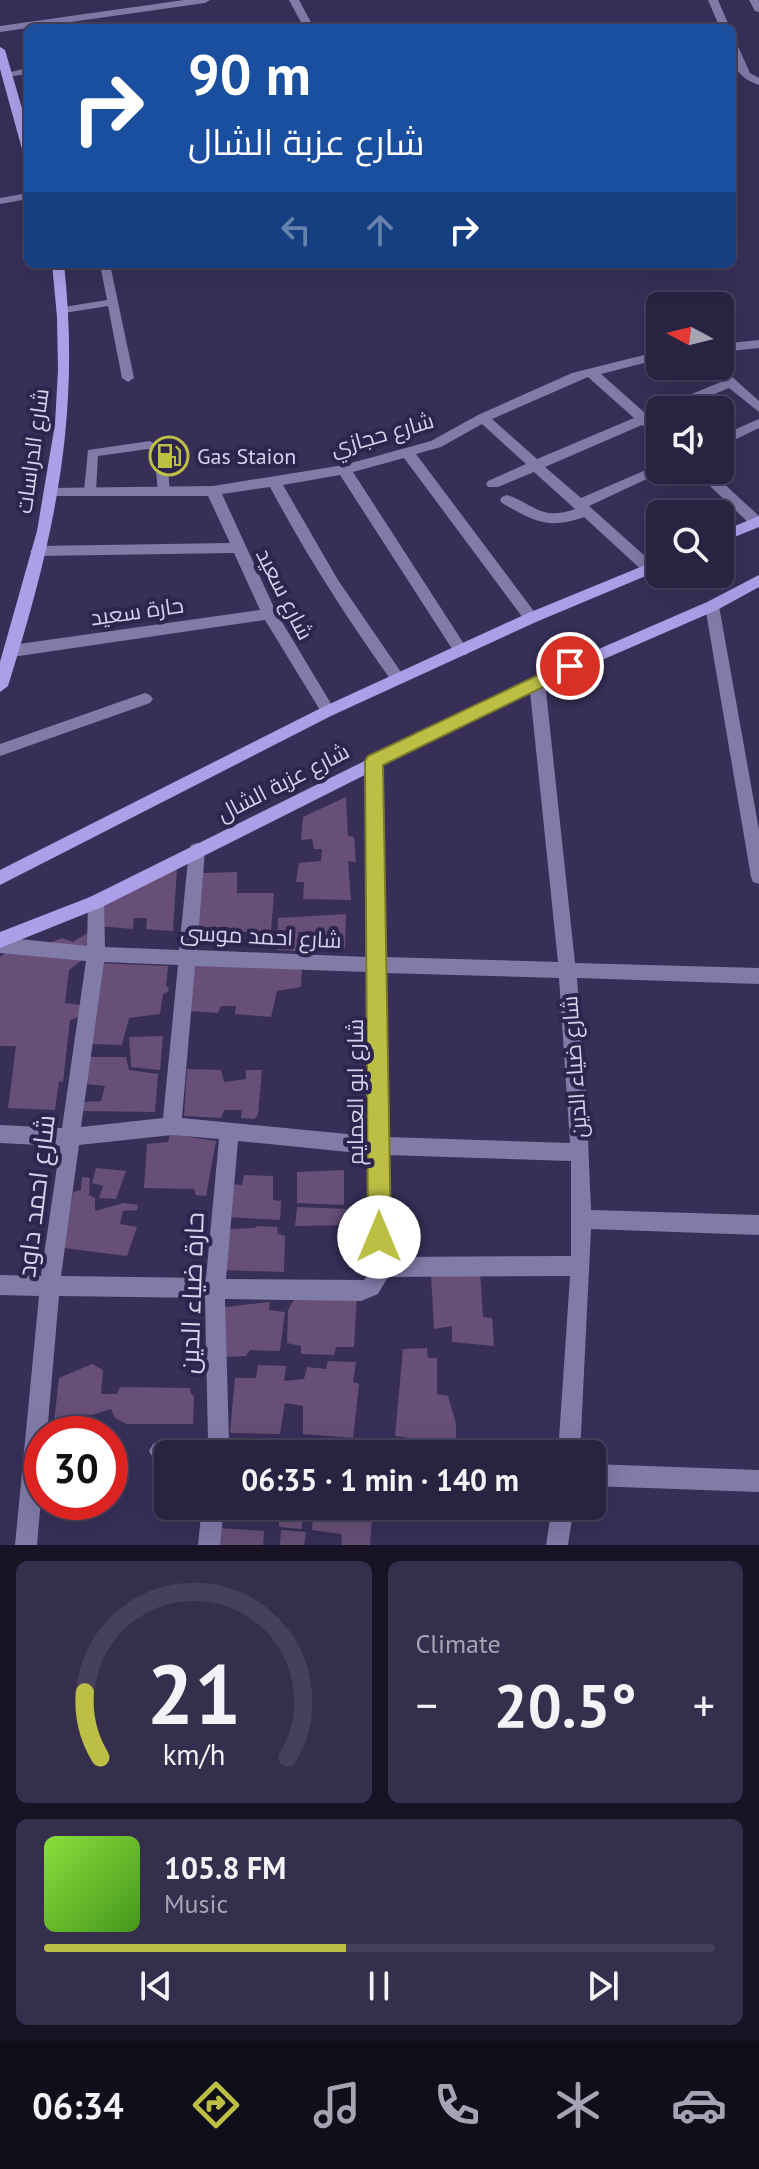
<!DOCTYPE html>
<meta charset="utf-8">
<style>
body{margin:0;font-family:"PT Sans",Cairo,sans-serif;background:#352f4d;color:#f1f3f6;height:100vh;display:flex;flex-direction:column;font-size:30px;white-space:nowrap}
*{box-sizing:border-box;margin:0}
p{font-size:26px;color:#a5a4b2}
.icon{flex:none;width:44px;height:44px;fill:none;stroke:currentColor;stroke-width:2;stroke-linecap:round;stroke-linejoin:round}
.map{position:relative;height:1545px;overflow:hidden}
.side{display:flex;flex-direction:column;gap:16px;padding:16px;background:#171324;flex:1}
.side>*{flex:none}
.banner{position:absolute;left:24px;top:24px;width:712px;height:244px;border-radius:12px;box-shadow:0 8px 32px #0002,0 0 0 2px #45405b;background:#1a4fa0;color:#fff;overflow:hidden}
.needle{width:52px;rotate:277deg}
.tools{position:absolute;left:646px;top:292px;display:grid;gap:16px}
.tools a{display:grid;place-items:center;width:88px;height:88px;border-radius:12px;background:#292342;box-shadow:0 8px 32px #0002,0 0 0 2px #45405b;font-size:40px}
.speed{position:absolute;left:24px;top:1416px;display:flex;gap:16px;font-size:40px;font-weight:700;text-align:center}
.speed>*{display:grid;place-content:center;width:104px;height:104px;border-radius:50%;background:#292342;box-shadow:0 8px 32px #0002,0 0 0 2px #45405b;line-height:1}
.speed .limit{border:12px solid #d22;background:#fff;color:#111}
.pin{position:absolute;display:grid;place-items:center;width:68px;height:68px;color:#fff;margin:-34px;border:4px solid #fff;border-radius:50%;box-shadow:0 2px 8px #0007}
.me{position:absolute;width:88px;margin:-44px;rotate:0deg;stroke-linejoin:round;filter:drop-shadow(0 0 6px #0008)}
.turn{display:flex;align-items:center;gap:28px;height:168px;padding:0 32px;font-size:36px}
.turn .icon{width:104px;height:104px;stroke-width:2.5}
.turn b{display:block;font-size:56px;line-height:68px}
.lanes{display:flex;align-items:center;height:76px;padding:0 32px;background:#0003;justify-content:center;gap:40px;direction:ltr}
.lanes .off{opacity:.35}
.big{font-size:60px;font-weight:700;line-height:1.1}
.side .tile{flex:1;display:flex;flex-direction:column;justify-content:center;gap:12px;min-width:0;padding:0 28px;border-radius:12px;background:#352f4d}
.side .dial{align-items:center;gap:0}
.dial svg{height:208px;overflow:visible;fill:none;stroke:#45405b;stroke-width:7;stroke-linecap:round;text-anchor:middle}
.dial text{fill:#f1f3f6;stroke:none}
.song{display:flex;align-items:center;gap:24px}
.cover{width:96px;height:96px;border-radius:12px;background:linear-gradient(135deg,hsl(90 70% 55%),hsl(100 70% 35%))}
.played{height:8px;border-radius:4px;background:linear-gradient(90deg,#bcbf44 45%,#45405b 45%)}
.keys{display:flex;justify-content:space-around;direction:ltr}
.heat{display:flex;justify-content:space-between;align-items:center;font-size:44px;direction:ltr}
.side .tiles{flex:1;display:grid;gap:16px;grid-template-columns:1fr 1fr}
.tile:last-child{grid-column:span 2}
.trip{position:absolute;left:154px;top:1440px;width:452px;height:80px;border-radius:12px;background:#292342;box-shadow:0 8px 32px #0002,0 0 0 2px #45405b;font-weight:700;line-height:80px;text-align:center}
.tab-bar{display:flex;height:128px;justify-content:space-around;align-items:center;background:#100e1a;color:#a5a4b2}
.tab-bar .icon{width:56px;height:56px}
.tab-bar .current{color:#bcbf44}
.tab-bar b{font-size:36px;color:#f1f3f6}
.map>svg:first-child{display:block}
.building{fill:#674f78}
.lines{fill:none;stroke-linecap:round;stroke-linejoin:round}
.lane{fill:#817ba8;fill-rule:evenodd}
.street{fill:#817ba8;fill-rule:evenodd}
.secondary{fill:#aba0e8;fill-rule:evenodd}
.route{fill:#bcbf44;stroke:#7a7c2c;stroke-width:2}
.labels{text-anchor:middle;stroke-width:8;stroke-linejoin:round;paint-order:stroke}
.street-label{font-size:22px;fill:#d5d2ec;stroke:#2d254d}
.poi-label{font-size:22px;fill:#d5d2ec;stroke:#2d254d;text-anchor:start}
.near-street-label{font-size:26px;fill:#d5d2ec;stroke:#2d254d}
</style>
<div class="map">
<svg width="759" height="1545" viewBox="0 0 759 1545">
<rect width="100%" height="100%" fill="#372f58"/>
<path class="building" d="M346,797L348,836L354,837L356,862L348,861L351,900L303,899L304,882H296L299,863L321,861L322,849H314L312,839L301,840L303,817Z
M177,867L173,931L146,929L147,918H134L133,929L97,926L98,903Z
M237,872V893H274L271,932H196L203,873Z
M346,914L345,948H311L312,931L298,932L300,951L277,950L278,918Z
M94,929L91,953L69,970L65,1003L89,1006L79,1017L70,1020L63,1082L59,1081L58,1088L55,1110L8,1108L16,1046H0V957L16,943L39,947L62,938L73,942Z
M95,963L168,966L166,986L169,988L168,992L163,994L160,1014L129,1018L122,1045L91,1044Z
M194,965L302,968L301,987L277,991L271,1017L235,1014L236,1006H221L218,1013L190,1011Z
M163,1036L160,1070L131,1067L129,1037Z
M90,1057H126L129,1070L158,1074L155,1112L80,1111L83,1102L101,1101L105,1086L86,1084Z
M187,1069L221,1070L224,1082L246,1079V1070H262L258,1115L254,1119L241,1118L242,1110H224L221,1118L184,1116Z
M170,1134L216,1141L206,1196L196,1195L194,1189L144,1188L147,1144L168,1142Z
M96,1168L126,1171L116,1199L99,1198L103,1186L92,1183Z
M344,1170V1205L297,1203V1172Z
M244,1175L273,1176V1200L281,1201L280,1220L227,1217L231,1184L242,1185Z
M82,1177L90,1178L89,1195L95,1198V1211L124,1203L138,1205L137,1210L123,1211L120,1224L137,1227L127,1256L64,1248L73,1192L81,1190Z
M297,1207L348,1209L347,1225L295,1226Z
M257,1226L277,1227L278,1234L285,1236L284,1272L220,1270L228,1229L255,1228Z
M480,1273L483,1317L492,1318L494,1346L452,1342V1326L434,1329L431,1275Z
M357,1295L354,1347H336L334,1355L301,1354V1346L287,1343L288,1310L294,1300Z
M270,1302L269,1310L285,1312L280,1351L250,1350L246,1356L225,1357V1307Z
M427,1348L428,1358H437V1394L448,1396L456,1424V1445L395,1436L403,1349Z
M328,1361L356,1362L353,1382L359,1384L353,1438L303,1434V1406L285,1403L280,1434L230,1433L235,1378H256L258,1365L286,1366L284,1381L304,1379L307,1367L326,1369Z
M92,1364L103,1370L101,1394H117L120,1387L190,1388L191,1394L194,1396L193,1424H126L115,1418L111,1409L92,1415L79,1414L76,1422H54L59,1378Z
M279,1506H302V1529L279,1527Z
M314,1506H373L370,1545H342L341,1534L312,1530Z
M219,1528L264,1531L263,1545H217Z
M281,1530L306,1532L304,1545H280Z"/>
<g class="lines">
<path class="lane" d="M100,264H110L134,378L128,382L122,378L108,306L64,313L59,310L64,307L107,300Z
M150,441L166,451L170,491L168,494H160L158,491L154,453L148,449L98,456L96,491L94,494H86L84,491L88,450Z"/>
<path class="street" d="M184,0H210L205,3L0,32V26Z
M289,0H299L314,28H304Z
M708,0H718L730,28H720Z
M749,0H759V12L755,11Z
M732,41L737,44L750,73L759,78V85C736,77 732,65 732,41Z
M28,68V74L7,77L2,74Z
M28,193V199L0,204V198Z
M759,340V348L720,352V344Z
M660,351V359L601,374L645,413L721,382L706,366H720L759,401V412L729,388L677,410H660V417L653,420L660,427V439L642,425L545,467L581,498L655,466L660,464V470H666L589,506L655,565L657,569L655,573H645L584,517C548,530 533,521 502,503L500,500L502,497L507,495C535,505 542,521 575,509L534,472L498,487H488L486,484L488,481L526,464L482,424L441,447L416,454L536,614L538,618L536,622H526L404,458L353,472L466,647L469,651L466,655H456L340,475L283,485L338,580L403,675L406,679L403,683H393C348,620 306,555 270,487L222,494L276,612L333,707L336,711L333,715H323L265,620L12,657L4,651L12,645L260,610L234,553L37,556L30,551L37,546L230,543L208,496H52L45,491L47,488L213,486L344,465L431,441L478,415L572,373ZM588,377L634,418L537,459L492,419Z
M759,419V428L720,447V436Z
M693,470H709L759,516V526H752Z
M712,601L719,606L759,830V884L753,882L751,877L705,606Z
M537,676L545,682L575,963L759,968V984L577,978L586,1093L591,1210L759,1215V1235L591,1229L580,1454H558L570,1276L388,1277L378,1294L361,1301L225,1299L229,1442L264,1443L271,1447L275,1454H168V1462L153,1458L149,1451L153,1444L160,1440L208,1442L205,1298L59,1296L47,1434H42V1488L37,1545H15L39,1296L0,1295V1275L41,1276L60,1146L0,1143V1125L62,1128L86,961L0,953V937L87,946L88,902L90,897L96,895L102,897L104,902L105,947L179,950L189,850L191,845L197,843L203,845L205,850L197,950L367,957L366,761L368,756H380L382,761L384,957L558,962L529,682ZM104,962L178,965L163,1118L81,1127ZM195,966L367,972L368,1136L182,1118ZM384,973L559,978L570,1143L386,1137ZM172,1135L219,1139L206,1278L61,1276L79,1145ZM238,1141L368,1154V1275L364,1280L226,1279ZM387,1155L571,1161V1256L388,1257Z
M145,693L150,695L153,699L150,703L0,756V744Z
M592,1464L759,1470V1492L592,1486Z
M202,1506H224L220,1545H198Z
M552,1506H574L568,1545H546Z"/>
<path class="secondary" d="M0,47L5,50L28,129V152L22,149L0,69Z
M52,264H64C81,418 54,540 8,686L0,692V662L37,531L55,424L58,370L57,317Z
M759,516V527L720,543V532Z
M660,559V570L536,622L333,715L0,885V870L323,707L526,614Z
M759,575V587L717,610L542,686L102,907L0,948V932L90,897L532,678L707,602Z"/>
</g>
<path class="route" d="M570,660L579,666L576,671L383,765L391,1237L387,1245L379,1248L372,1245L368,1237L365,761L368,756Z"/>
<defs>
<g id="fuel-ring" transform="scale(2)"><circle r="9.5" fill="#2d254d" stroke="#bcbf44" stroke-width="1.5"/><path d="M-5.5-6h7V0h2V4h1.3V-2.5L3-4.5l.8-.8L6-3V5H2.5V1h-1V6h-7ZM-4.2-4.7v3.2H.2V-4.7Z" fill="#bcbf44"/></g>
</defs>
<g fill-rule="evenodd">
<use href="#fuel-ring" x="169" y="456"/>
</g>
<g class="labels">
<g class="street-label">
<text transform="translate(382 434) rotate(-16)" y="8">شارع حجازي</text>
<text transform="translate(32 451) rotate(-82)" y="8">شارع الدراسات</text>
<text transform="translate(285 594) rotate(63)" y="8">شارع سعيد</text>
<text transform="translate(137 611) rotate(-8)" y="8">حارة سعيد</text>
<text transform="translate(283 782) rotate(-27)" y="8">شارع عزبة الشال</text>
<text transform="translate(261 936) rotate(3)" y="8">شارع احمد موسى</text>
<text transform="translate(574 1067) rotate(-94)" y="8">شارع ضياء الدين</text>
<text transform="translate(355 1092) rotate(-90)" y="8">شارع ابو العمايم</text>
</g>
<g class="poi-label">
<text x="197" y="464">Gas Staion</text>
</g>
<g class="near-street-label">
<text transform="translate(36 1196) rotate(-83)" y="9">شارع احمد داود</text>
<text transform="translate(192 1293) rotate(-88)" y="9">حارة ضياء الدين</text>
</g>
</g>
</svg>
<div class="tools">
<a><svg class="needle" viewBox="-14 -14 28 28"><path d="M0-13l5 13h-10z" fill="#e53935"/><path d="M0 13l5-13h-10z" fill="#a5a4b2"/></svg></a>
<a><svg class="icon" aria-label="sound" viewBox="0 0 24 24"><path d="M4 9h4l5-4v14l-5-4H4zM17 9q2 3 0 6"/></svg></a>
<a><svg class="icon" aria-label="search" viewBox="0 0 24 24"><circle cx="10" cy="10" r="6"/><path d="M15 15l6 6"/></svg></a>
</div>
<div class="speed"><div class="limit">30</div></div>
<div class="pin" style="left:570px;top:666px;background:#d93025"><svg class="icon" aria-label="arrive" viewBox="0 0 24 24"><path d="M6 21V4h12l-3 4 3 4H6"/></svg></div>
<svg class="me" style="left:379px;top:1237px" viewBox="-20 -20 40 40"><circle r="19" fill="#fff"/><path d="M0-13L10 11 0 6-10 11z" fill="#bcbf44"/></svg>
<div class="trip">06:35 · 1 min · 140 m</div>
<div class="banner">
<div class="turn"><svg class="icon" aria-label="right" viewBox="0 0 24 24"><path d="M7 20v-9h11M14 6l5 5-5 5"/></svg><div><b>90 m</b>شارع عزبة الشال</div></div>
<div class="lanes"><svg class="icon off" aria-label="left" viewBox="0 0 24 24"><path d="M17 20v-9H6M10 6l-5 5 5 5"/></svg><svg class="icon off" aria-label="ahead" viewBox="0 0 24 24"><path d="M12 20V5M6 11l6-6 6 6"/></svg><svg class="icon" aria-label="right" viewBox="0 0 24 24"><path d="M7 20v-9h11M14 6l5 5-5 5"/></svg></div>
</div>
</div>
<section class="side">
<div class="tiles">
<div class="tile dial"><svg viewBox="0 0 100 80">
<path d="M14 69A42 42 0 1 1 86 69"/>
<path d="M14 69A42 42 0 0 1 8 44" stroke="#bcbf44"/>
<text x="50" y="56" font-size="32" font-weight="700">21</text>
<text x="50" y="72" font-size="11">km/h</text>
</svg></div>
<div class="tile"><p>Climate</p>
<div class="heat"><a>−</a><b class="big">20.5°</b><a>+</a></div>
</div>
<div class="tile">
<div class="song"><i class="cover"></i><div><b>105.8 FM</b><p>Music</p></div></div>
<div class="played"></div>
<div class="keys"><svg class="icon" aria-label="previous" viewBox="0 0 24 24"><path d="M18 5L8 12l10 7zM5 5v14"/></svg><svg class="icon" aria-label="pause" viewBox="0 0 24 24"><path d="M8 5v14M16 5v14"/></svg><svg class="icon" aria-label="next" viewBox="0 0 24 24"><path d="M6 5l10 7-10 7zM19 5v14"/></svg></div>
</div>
</div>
</section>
<nav class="tab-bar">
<b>06:34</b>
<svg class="icon current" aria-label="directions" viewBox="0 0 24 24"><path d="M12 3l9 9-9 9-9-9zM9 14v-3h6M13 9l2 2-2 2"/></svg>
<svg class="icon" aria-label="music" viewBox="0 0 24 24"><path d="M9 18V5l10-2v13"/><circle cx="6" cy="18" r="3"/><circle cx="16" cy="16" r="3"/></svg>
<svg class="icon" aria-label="phone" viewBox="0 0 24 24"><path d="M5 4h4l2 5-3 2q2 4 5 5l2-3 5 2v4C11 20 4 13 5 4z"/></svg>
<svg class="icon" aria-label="climate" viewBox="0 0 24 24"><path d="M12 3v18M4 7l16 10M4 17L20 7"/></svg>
<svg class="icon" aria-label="car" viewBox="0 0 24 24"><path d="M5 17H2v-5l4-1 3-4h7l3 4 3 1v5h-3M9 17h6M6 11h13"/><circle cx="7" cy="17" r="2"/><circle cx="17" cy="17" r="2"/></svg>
</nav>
